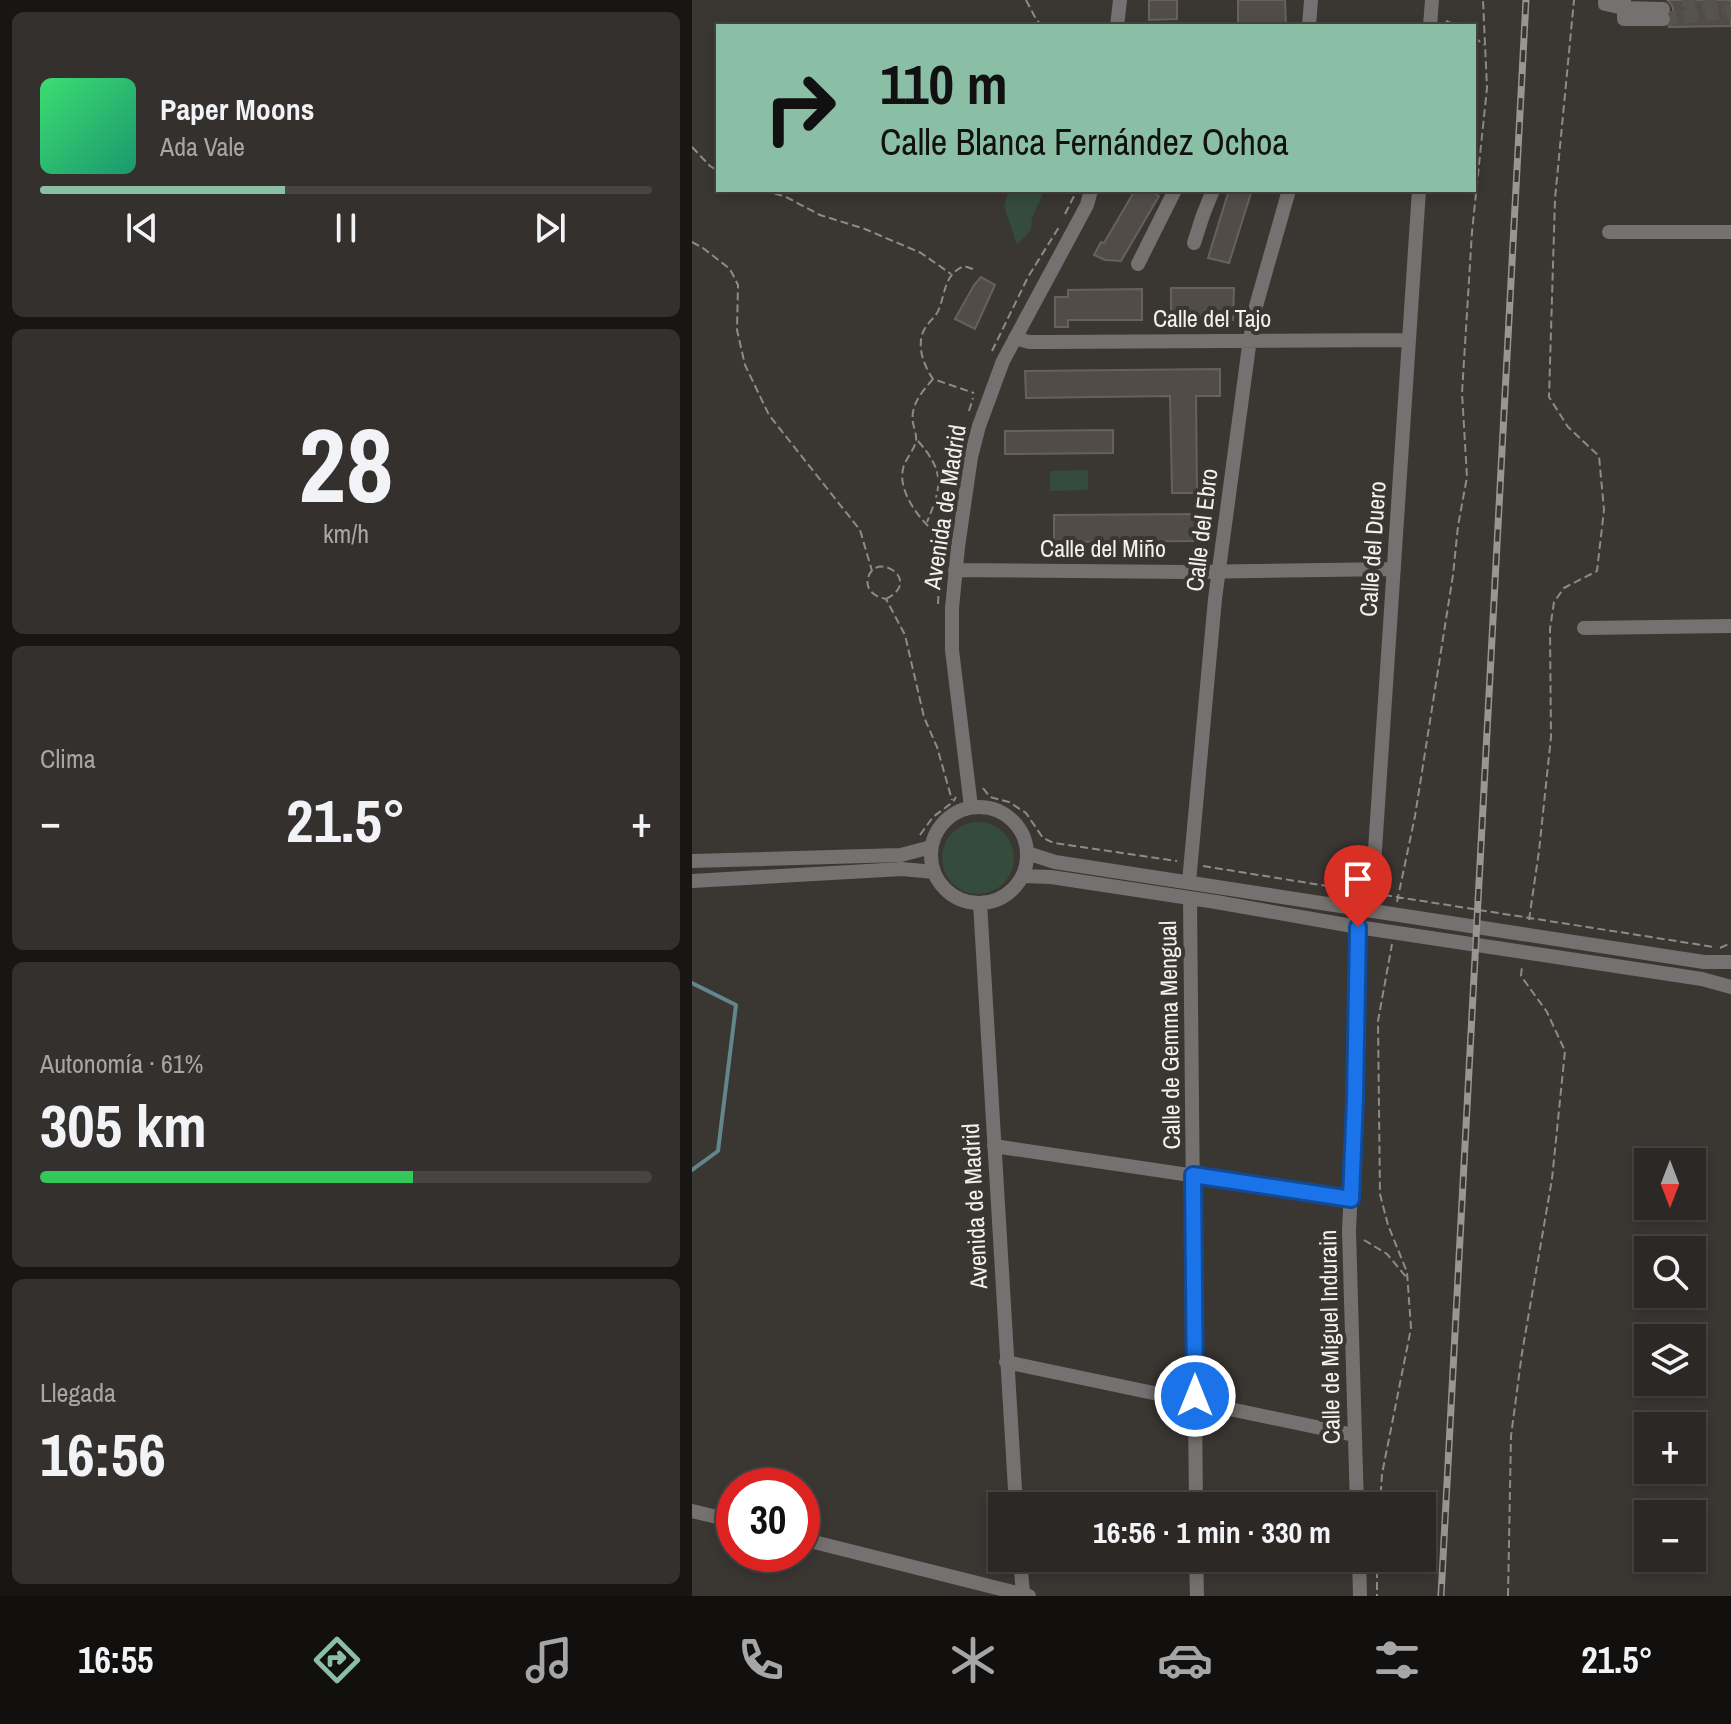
<!DOCTYPE html>
<html lang="es">
<meta charset="utf-8">
<style>
body{margin:0;font-family:"Archivo Narrow",sans-serif;background:#34302e;color:#f1f3f6;height:100vh;display:flex;flex-direction:column;font-size:30px;white-space:nowrap}
*{box-sizing:border-box;margin:0}
p{font-size:26px;color:#a6a6a7}
.icon{flex:none;width:44px;height:44px;fill:none;stroke:currentColor;stroke-width:2;stroke-linecap:round;stroke-linejoin:round}
.map{position:relative;flex:1;overflow:hidden}
.drawer{display:flex;flex-direction:column;gap:12px;padding:12px;background:#181615;width:692px}
.drawer>*{flex:none}
.banner{position:absolute;left:24px;top:24px;width:760px;height:168px;border-radius:0px;box-shadow:0 4px 12px #0003,0 0 0 2px #484443;background:#8abfa5;color:#111;overflow:hidden}
.needle{width:52px;rotate:180deg}
.controls{position:absolute;left:942px;top:1148px;display:grid;gap:16px}
.controls a{display:grid;place-items:center;width:72px;height:72px;border-radius:0px;background:#2c2826;box-shadow:0 4px 12px #0003,0 0 0 2px #484443;font-size:40px}
.speed{position:absolute;left:24px;top:1468px;display:flex;gap:16px;font-size:40px;font-weight:700;text-align:center}
.speed>*{display:grid;place-content:center;width:104px;height:104px;border-radius:50%;background:#2c2826;box-shadow:0 4px 12px #0003,0 0 0 2px #484443;line-height:1}
.speed .limit{border:12px solid #d22;background:#fff;color:#111}
.pin{position:absolute;display:grid;place-items:center;width:68px;height:68px;color:#fff;margin:-82px -34px;border-radius:50% 50% 50% 0;rotate:-45deg;box-shadow:0 0 8px #0007}
.pin .icon{rotate:45deg}
.me{position:absolute;width:88px;margin:-44px;rotate:0deg;stroke-linejoin:round;filter:drop-shadow(0 0 6px #0008)}
.turn{display:flex;align-items:center;gap:28px;height:168px;padding:0 32px;font-size:36px}
.turn .icon{width:104px;height:104px;stroke-width:2.5}
.turn b{display:block;font-size:56px;line-height:68px}
.big{font-size:60px;font-weight:700;line-height:1.1}
.drawer .tile{flex:1;display:flex;flex-direction:column;justify-content:center;gap:12px;min-width:0;padding:0 28px;border-radius:12px;background:#34302e}
.drawer .dial{align-items:center;gap:0}
.dial b{font-size:104px;line-height:1}
.song{display:flex;align-items:center;gap:24px}
.cover{width:96px;height:96px;border-radius:12px;background:linear-gradient(135deg,hsl(140 70% 55%),hsl(160 70% 35%))}
.played{height:8px;border-radius:4px;background:linear-gradient(90deg,#8abfa5 40%,#484443 40%)}
.keys{display:flex;justify-content:space-around;direction:ltr}
.heat{display:flex;justify-content:space-between;align-items:center;font-size:44px;direction:ltr}
.charge{height:12px;border-radius:6px;background:linear-gradient(90deg,#34c759 61%,#484443 0)}
.trip{position:absolute;left:296px;top:1492px;width:448px;height:80px;border-radius:0px;background:#2c2826;box-shadow:0 4px 12px #0003,0 0 0 2px #484443;font-weight:700;line-height:80px;text-align:center}
.dock{display:flex;height:128px;justify-content:space-around;align-items:center;background:#12100f;color:#a6a6a7}
.dock .icon{width:56px;height:56px}
.dock .current{color:#8abfa5}
.dock b{font-size:36px;color:#f1f3f6}
main{display:flex;flex:1;min-height:0}
.map>svg:first-child{display:block}
.green{fill:#354b3c}
.lines{fill:none;stroke-linecap:round;stroke-linejoin:round}
.stream{stroke:#63868c;stroke-width:4}
.building{fill:#514c48;stroke:#66615d;stroke-width:2}
.minor-tunnel{stroke:#56524e;stroke-width:14;stroke-dasharray:14 7;stroke-linecap:butt}
.path{stroke:#8e8b87;stroke-width:2;stroke-dasharray:8 4;stroke-linecap:butt}
.minor{stroke:#747170;stroke-width:14}
.rail-casing{stroke:#999592;stroke-width:7}
.rail{stroke:#3a3632;stroke-width:4;stroke-dasharray:12;stroke-linecap:butt}
.route-casing{stroke:#114b97;stroke-width:20}
.route{stroke:#1a73e8;stroke-width:14}
.labels{text-anchor:middle;stroke-width:8;stroke-linejoin:round;paint-order:stroke}
.street-label{font-size:24px;fill:#f3f0ed;stroke:#3a3632}
</style>
<main>
<section class="drawer">
<div class="tile">
<div class="song"><i class="cover"></i><div><b>Paper Moons</b><p>Ada Vale</p></div></div>
<div class="played"></div>
<div class="keys"><svg class="icon" aria-label="previous" viewBox="0 0 24 24"><path d="M18 5L8 12l10 7zM5 5v14"/></svg><svg class="icon" aria-label="pause" viewBox="0 0 24 24"><path d="M8 5v14M16 5v14"/></svg><svg class="icon" aria-label="next" viewBox="0 0 24 24"><path d="M6 5l10 7-10 7zM19 5v14"/></svg></div>
</div>
<div class="tile dial"><b>28</b><p>km/h</p></div>
<div class="tile"><p>Clima</p>
<div class="heat"><a>−</a><b class="big">21.5°</b><a>+</a></div>
</div>
<div class="tile"><p>Autonomía · 61%</p><b class="big">305 km</b><div class="charge"></div></div>
<div class="tile"><p>Llegada</p><b class="big">16:56</b></div>
</section>
<div class="map">
<svg width="1039" height="1596" viewBox="0 0 1039 1596">
<rect width="100%" height="100%" fill="#3a3632"/>
<path class="green" d="M317,190H353L340,218L339,230L325,245L312,206Z
M396,470V490L358,491V471Z
M250 858a36 36 0 1 1 72 0a36 36 0 1 1-72 0Z"/>
<g class="lines">
<path class="stream" d="M0,983L44,1005L26,1151L0,1170"/>
</g>
<path class="building" d="M457,0H485V19L457,20Z
M546,0H593L594,26H546Z
M975,0H1039V26L977,27L981,20V8L979,4Z
M443,190H457L467,196L429,261L413,260L402,255L409,242L412,243Z
M537,190H560L537,263L516,258Z
M289,277L303,285L283,329L263,319L282,285Z
M479,288H542L541,320H479Z
M450,289V320H376V327H363V297H376V290Z
M528,369V396H504L505,493H480L478,396L334,398L333,371Z
M421,430V453L313,454V431Z
M508,514L509,541L362,542V515Z"/>
<g class="lines">
<path class="minor-tunnel" d="M990,0L1033,7
M971,19L1039,11"/>
<path class="path" d="M334,0L344,19L350,26
M754,21L767,26
M782,37L792,45
M0,147L18,166L26,171
M71,190L94,197L128,215L173,229L229,253L259,274
M373,214L383,194
M0,242L11,248L38,269L46,285L45,330L53,365L77,415L168,530L180,571
M281,269L272,266C252,275 254,291 247,309C244,317 236,322 232,330C224,346 232,366 241,379L282,393
M300,351L336,277L367,227
M241,379C230,392 218,405 221,423C222,428 225,436 224,441C222,451 213,459 211,469C205,495 234,528 254,541
M277,411L281,398
M226,441C253,472 250,486 235,522
M194,599C232,580 183,550 176,578C173,591 184,597 194,599L213,635L232,717L245,747L260,800
M246,604L249,545L264,460
M291,788L298,797L317,802L334,813L351,838L362,843L485,861
M228,835L241,817L261,802L264,797
M511,866L666,891
M692,895L1022,947
M705,902L723,816L761,575L766,526L775,477L770,393L780,232L795,88L791,0
M837,920L847,851L859,737L858,629L862,602L872,588L905,571L912,510L907,456L876,427L857,397L863,199L882,0
M1028,948L1039,943
M672,1240L695,1254L715,1278
M688,1506L690,1474L719,1328L715,1272L696,1225L688,1194L686,1021L700,944
M685,1558V1596
M816,1596L819,1436L830,1353L860,1179L873,1051L855,1012L829,976L830,966"/>
<path class="minor" d="M913,0V4L932,8L971,9
M932,0V19H971
M425,26L428,0
M617,26L619,0
M738,26L740,0
M917,232H1039
M502,243L511,215L521,190
M446,264L483,190
M323,338L337,342H355L717,340
M263,570L498,572L702,569
M892,628L1039,626
M279,807L260,650V608L266,547L279,457L287,426L311,361L395,205L399,190
M239 855a48 48 0 1 1 96 0a48 48 0 1 1-96 0Z
M335,853L363,862L1012,962H1039
M0,861L209,855L239,847
M330,876L359,877L524,902L666,927L1010,979L1039,987
M0,881L210,869L242,872
M497,882L523,599L557,346L564,306L597,190
M498,899L504,1506
M288,903L324,1506
M679,910L727,190
M302,1146L659,1199
M314,1362L662,1435
M665,1506L657,1231L663,1099L666,927
M0,1511L42,1521
M110,1539L337,1596
M328,1558L331,1594
M504,1558L505,1596
M667,1558L668,1596"/>
<g class="rail-casing">
<path id="rail" d="M749,1596L834,0"/>
</g>
<use href="#rail" class="rail"/>
</g>
<g class="lines">
<g class="route-casing">
<path id="route" d="M503,1396L501,1175L659,1199L663,1099L666,927"/>
</g>
<use href="#route" class="route"/>
</g>
<g class="labels">
<g class="street-label">
<text x="520" y="327">Calle del Tajo</text>
<text transform="translate(253 507) rotate(-81)" y="8">Avenida de Madrid</text>
<text transform="translate(510 530) rotate(-83)" y="8">Calle del Ebro</text>
<text x="411" y="557">Calle del Miño</text>
<text transform="translate(681 549) rotate(-86)" y="8">Calle del Duero</text>
<text transform="translate(478 1035) rotate(-91)" y="8">Calle de Gemma Mengual</text>
<text transform="translate(283 1206) rotate(-93)" y="8">Avenida de Madrid</text>
<text transform="translate(638 1337) rotate(-91)" y="8">Calle de Miguel Indurain</text>
</g>
</g>
</svg>
<div class="controls">
<a><svg class="needle" viewBox="-14 -14 28 28"><path d="M0-13l5 13h-10z" fill="#e53935"/><path d="M0 13l5-13h-10z" fill="#a6a6a7"/></svg></a>
<a><svg class="icon" aria-label="search" viewBox="0 0 24 24"><circle cx="10" cy="10" r="6"/><path d="M15 15l6 6"/></svg></a>
<a><svg class="icon" aria-label="layers" viewBox="0 0 24 24"><path d="M12 4l9 5-9 5-9-5zM3 14l9 5 9-5"/></svg></a>
<a>+</a>
<a>−</a>
</div>
<div class="speed"><div class="limit">30</div></div>
<div class="pin" style="left:666px;top:927px;background:#d93025"><svg class="icon" aria-label="arrive" viewBox="0 0 24 24"><path d="M6 21V4h12l-3 4 3 4H6"/></svg></div>
<svg class="me" style="left:503px;top:1396px" viewBox="-20 -20 40 40"><circle r="17" fill="#1a73e8" stroke="#fff" stroke-width="3"/><path d="M0-11L8 9 0 5-8 9z" fill="#fff"/></svg>
<div class="trip">16:56 · 1 min · 330 m</div>
<div class="banner">
<div class="turn"><svg class="icon" aria-label="right" viewBox="0 0 24 24"><path d="M7 20v-9h11M14 6l5 5-5 5"/></svg><div><b>110 m</b>Calle Blanca Fernández Ochoa</div></div>
</div>
</div>
</main>
<nav class="dock">
<b>16:55</b>
<svg class="icon current" aria-label="directions" viewBox="0 0 24 24"><path d="M12 3l9 9-9 9-9-9zM9 14v-3h6M13 9l2 2-2 2"/></svg>
<svg class="icon" aria-label="music" viewBox="0 0 24 24"><path d="M9 18V5l10-2v13"/><circle cx="6" cy="18" r="3"/><circle cx="16" cy="16" r="3"/></svg>
<svg class="icon" aria-label="phone" viewBox="0 0 24 24"><path d="M5 4h4l2 5-3 2q2 4 5 5l2-3 5 2v4C11 20 4 13 5 4z"/></svg>
<svg class="icon" aria-label="climate" viewBox="0 0 24 24"><path d="M12 3v18M4 7l16 10M4 17L20 7"/></svg>
<svg class="icon" aria-label="car" viewBox="0 0 24 24"><path d="M5 17H2v-5l4-1 3-4h7l3 4 3 1v5h-3M9 17h6M6 11h13"/><circle cx="7" cy="17" r="2"/><circle cx="17" cy="17" r="2"/></svg>
<svg class="icon" aria-label="filters" viewBox="0 0 24 24"><path d="M4 7h16M4 17h16"/><circle cx="9" cy="7" r="2"/><circle cx="15" cy="17" r="2"/></svg>
<b>21.5°</b>
</nav>
